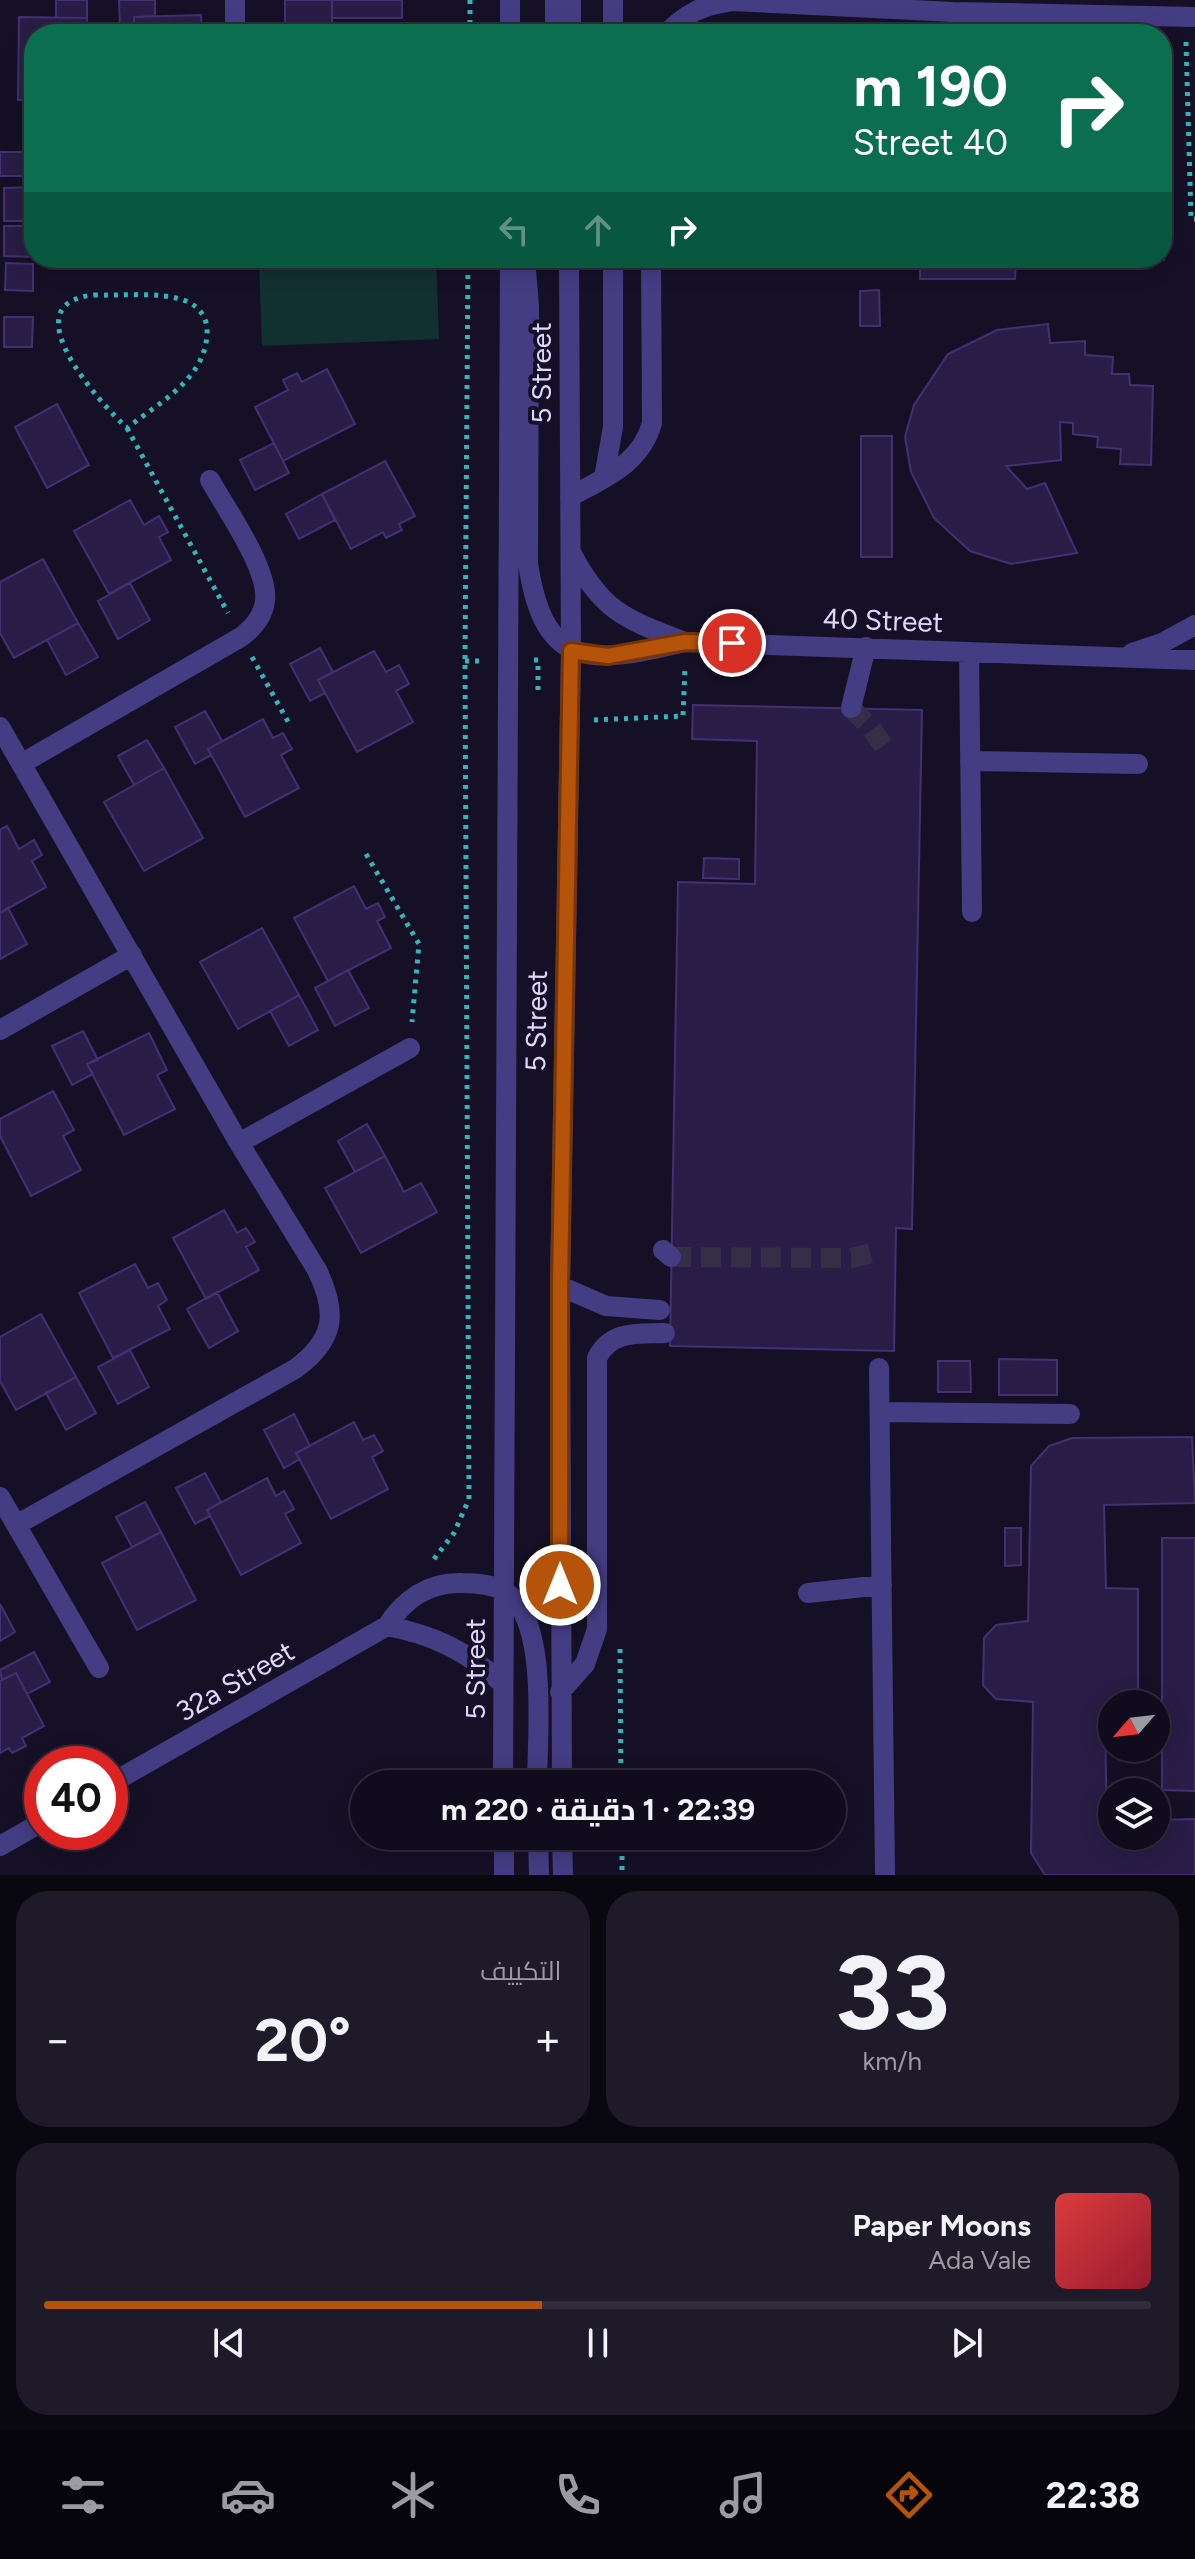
<!DOCTYPE html>
<html lang="ar">
<meta charset="utf-8">
<style>
body{margin:0;font-family:Figtree,Cairo,sans-serif;background:#1e1a2a;color:#f1f3f6;direction:rtl;height:100vh;display:flex;flex-direction:column;font-size:30px;white-space:nowrap}
*{box-sizing:border-box;margin:0}
p{font-size:26px;color:#9c9ba4}
.icon{flex:none;width:44px;height:44px;fill:none;stroke:currentColor;stroke-width:2;stroke-linecap:round;stroke-linejoin:round}
.map{position:relative;height:1875px;overflow:hidden;direction:ltr}
.panel{display:flex;flex-direction:column;gap:16px;padding:16px;background:#090710;flex:1}
.panel>*{flex:none}
.guide{position:absolute;left:24px;top:24px;width:1148px;height:244px;border-radius:32px;box-shadow:0 4px 20px #0003,0 0 0 2px #302c3b;direction:rtl;background:#0b6e4f;color:#fff;overflow:hidden}
.needle{width:52px;rotate:242deg}
.buttons{position:absolute;left:1098px;top:1690px;display:grid;gap:16px}
.buttons a{display:grid;place-items:center;width:72px;height:72px;border-radius:50%;background:#100c1d;box-shadow:0 4px 20px #0003,0 0 0 2px #302c3b;font-size:40px}
.speed{position:absolute;left:24px;top:1746px;display:flex;gap:16px;font-size:40px;font-weight:700;text-align:center}
.speed>*{display:grid;place-content:center;width:104px;height:104px;border-radius:50%;background:#100c1d;box-shadow:0 4px 20px #0003,0 0 0 2px #302c3b;line-height:1}
.speed .limit{border:12px solid #d22;background:#fff;color:#111}
.pin{position:absolute;display:grid;place-items:center;width:68px;height:68px;color:#fff;margin:-34px;border:4px solid #fff;border-radius:50%;box-shadow:0 2px 8px #0007}
.me{position:absolute;width:88px;margin:-44px;rotate:0deg;stroke-linejoin:round;filter:drop-shadow(0 0 6px #0008)}
.turn{display:flex;align-items:center;gap:28px;height:168px;padding:0 32px;font-size:36px}
.turn .icon{width:104px;height:104px;stroke-width:2.5}
.turn b{display:block;font-size:56px;line-height:68px}
.lanes{display:flex;align-items:center;height:76px;padding:0 32px;background:#0003;justify-content:center;gap:40px;direction:ltr}
.lanes .off{opacity:.35}
.big{font-size:60px;font-weight:700;line-height:1.1}
.panel .widget{flex:1;display:flex;flex-direction:column;justify-content:center;gap:12px;min-width:0;padding:0 28px;border-radius:32px;background:#1e1a2a}
.panel .dial{align-items:center;gap:0}
.dial b{font-size:104px;line-height:1}
.song{display:flex;align-items:center;gap:24px}
.cover{width:96px;height:96px;border-radius:12px;background:linear-gradient(135deg,hsl(0 70% 55%),hsl(350 70% 35%))}
.played{height:8px;border-radius:4px;background:linear-gradient(90deg,#b45309 45%,#302c3b 45%)}
.keys{display:flex;justify-content:space-around;direction:ltr}
.heat{display:flex;justify-content:space-between;align-items:center;font-size:44px;direction:ltr}
.panel .tiles{flex:1;display:grid;gap:16px;grid-template-columns:1fr 1fr}
.widget:last-child{grid-column:span 2}
.trip{position:absolute;left:350px;top:1770px;width:496px;height:80px;border-radius:40px;background:#100c1d;box-shadow:0 4px 20px #0003,0 0 0 2px #302c3b;font-weight:700;line-height:80px;text-align:center;direction:rtl}
.dock{display:flex;height:128px;justify-content:space-around;align-items:center;background:#06050c;color:#9c9ba4}
.dock .icon{width:56px;height:56px}
.dock .on{color:#b45309}
.dock b{font-size:36px;color:#f1f3f6}
.map>svg:first-child{display:block}
.green{fill:#133031}
.building{fill:#291d47;stroke:#423073;stroke-width:2}
.lines{fill:none;stroke-linecap:round;stroke-linejoin:round}
.minor-tunnel{stroke:#342e47;stroke-width:20;stroke-dasharray:20 10;stroke-linecap:butt}
.path{stroke:#33b4b6;stroke-width:5;stroke-dasharray:4 6;stroke-linecap:butt}
.minor{stroke:#453d84;stroke-width:20}
.route-casing{stroke:#753606;stroke-width:20}
.route{stroke:#b45309;stroke-width:14}
.labels{text-anchor:middle;stroke-width:8;stroke-linejoin:round;paint-order:stroke}
.street-label{font-size:28px;fill:#dfd7fe;stroke:#161027}
</style>
<div class="map">
<svg width="1195" height="1875" viewBox="0 0 1195 1875">
<rect width="100%" height="100%" fill="#161027"/>
<path class="green" d="M259,258H436L439,339L262,346Z"/>
<path class="building" d="M56,0H87V18H56Z
M119,0H155V16L134,17V28H120Z
M285,0H332V34H285Z
M332,0H402V18H332Z
M201,15L202,34H134V17Z
M19,17L87,18V34H34V100H18Z
M0,152H34V176H0Z
M1162,177L1164,260L1080,262V258H1162Z
M34,187V221H4V188Z
M4,226H34L33,257L4,256Z
M920,258H1016L1015,279H920Z
M6,263L33,264V291L5,290Z
M879,290L880,326H860V291Z
M4,317H33L32,347H4Z
M1048,324L1050,343L1085,341V355L1113,357L1112,374H1129L1130,385L1153,386L1151,465L1120,464L1121,449L1097,447L1098,437L1073,434V423L1060,422L1061,460L1006,466L1027,489L1045,483L1077,553L1011,564L970,551L934,518L911,472L905,437L914,405L948,354L997,330Z
M327,369L355,424L283,461L255,407L288,390L283,380L297,373L302,382Z
M57,404L89,465L47,488L15,427Z
M861,436H892V557H861Z
M274,443L289,473L255,490L240,460Z
M385,461L415,516L399,524L402,530L386,538L383,532L351,549L322,494Z
M322,494L335,520L299,539L286,514Z
M130,500L144,525L159,516L168,532L159,537L171,560L109,594L74,531Z
M43,559L78,623L14,658L0,633V582Z
M130,583L150,620L118,639L98,601Z
M78,623L98,657L66,675L47,640Z
M320,648L333,672L318,680L325,693L310,701L290,664Z
M374,651L386,672L399,665L409,684L396,691L413,722L357,752L318,680Z
M693,705L922,710L912,1229L896,1228L894,1351L670,1346L678,882L755,884L757,741L692,739Z
M205,711L222,741L208,749L211,755L195,764L175,727Z
M263,719L273,738L283,733L292,749L281,755L299,788L245,817L208,749Z
M147,740L164,768L134,785L118,756Z
M164,768L203,838L144,871L104,802Z
M7,826L19,849L34,840L42,855L32,861L46,887L0,913V830Z
M704,858L739,859V879L703,878Z
M354,886L366,909L378,903L385,917L377,921L391,948L328,981L294,918Z
M8,908L27,944L0,959V913Z
M262,928L299,995L238,1029L200,962Z
M348,970L369,1008L335,1026L315,988Z
M299,995L318,1030L289,1046L270,1011Z
M83,1031L98,1060L87,1064L93,1074L72,1085L52,1046Z
M149,1033L167,1070L157,1075L175,1109L124,1135L87,1064Z
M53,1091L74,1130L63,1136L81,1170L31,1196L0,1136V1119Z
M367,1124L385,1156L355,1172L338,1141Z
M385,1156L404,1192L421,1183L437,1212L361,1253L325,1188Z
M224,1210L237,1233L246,1228L255,1242L246,1247L259,1270L206,1299L173,1238Z
M135,1264L148,1288L158,1283L167,1300L158,1306L170,1329L113,1358L79,1293Z
M217,1292L238,1331L209,1348L187,1309Z
M41,1314L76,1377L16,1410L0,1381V1337Z
M130,1350L149,1387L118,1404L98,1367Z
M999,1359L1057,1360V1395H999Z
M938,1361H970L971,1392H938Z
M76,1377L96,1413L66,1430L46,1393Z
M294,1414L310,1446L296,1453L300,1459L284,1468L264,1430Z
M354,1422L363,1440L374,1435L383,1451L372,1457L388,1489L331,1519L296,1453Z
M1192,1437L1195,1503L1104,1505L1106,1588L1138,1589V1704H1112V1726H1105L1107,1821H1112V1836H1156V1820L1195,1819V1875H1045L1031,1853L1033,1702L996,1699L983,1685L984,1638L996,1625L1028,1621L1031,1466L1049,1446L1072,1438Z
M205,1473L221,1502L207,1510L210,1516L195,1524L176,1488Z
M267,1478L276,1496L284,1491L294,1509L285,1514L301,1543L241,1575L207,1510Z
M145,1502L161,1532L132,1547L116,1517Z
M1005,1528H1021V1565L1005,1566Z
M161,1532L196,1600L137,1630L102,1563Z
M1162,1538H1195V1791L1162,1790Z
M0,1604L15,1632L0,1641Z
M34,1652L50,1682L27,1694L16,1673L2,1680L0,1670Z
M16,1673L44,1726L22,1738L26,1746L12,1753L9,1748L0,1753V1681Z"/>
<g class="lines">
<path class="minor-tunnel" d="M851,708L871,728L885,748
M671,1257L852,1258L875,1252"/>
<path class="path" d="M470,34V0
M1186,42L1191,219H1195
M94,295C121,296 160,291 186,301C200,307 208,318 207,334C205,379 160,402 127,428C102,405 8,303 94,295Z
M127,428L228,613
M252,657L291,727
M534,660H538V694
M465,661H484
M594,720L683,716L685,667
M366,854L419,944L412,1022
M434,1559L454,1533L469,1499L465,661L468,258
M620,1649L621,1784
M622,1836V1875"/>
<path class="minor" d="M235,0V34
M510,0V34
M555,0V34
M613,0V34
M571,34V0
M666,34C686,13 703,5 732,1L953,12L1195,17
M525,258L529,306L528,563C544,674 595,663 685,642L1195,660
M604,478L613,427V258
M570,497C604,478 641,464 652,423L651,258
M571,552C602,612 625,619 685,642
M969,652L972,912
M1132,653L1162,643L1195,625
M851,708L866,647
M0,727L239,1143L317,1270C338,1313 335,1340 295,1369L16,1525
M970,761L1138,764
M21,764L241,637C253,628 263,617 265,601C269,569 226,509 210,480
M0,1030L132,955
M239,1143L410,1048
M663,1250L671,1257
M560,1286L606,1306L660,1310
M879,1368L885,1875
M880,1412L1070,1414
M0,1497L99,1668
M808,1593L882,1585
M387,1626C434,1635 467,1651 503,1684
M560,1692L585,1664L597,1629V1358C611,1330 638,1334 665,1333
M110,1784L387,1626C404,1599 429,1582 462,1583C475,1583 491,1584 504,1591C550,1617 537,1738 537,1784
M503,1784L510,258
M562,1784L560,1286L571,651L569,258
M504,1836V1875
M538,1836L539,1875
M562,1836L563,1875
M0,1846L42,1822"/>
</g>
<g class="lines">
<g class="route-casing">
<path id="route" d="M560,1585V1286L571,651L608,656L685,642L732,643"/>
</g>
<use href="#route" class="route"/>
</g>
<g class="labels">
<g class="street-label">
<text transform="translate(541 373) rotate(-90)" y="10">5 Street</text>
<text transform="translate(883 620) rotate(2)" y="10">40 Street</text>
<text transform="translate(536 1021) rotate(-89)" y="10">5 Street</text>
<text transform="translate(475 1669) rotate(-90)" y="10">5 Street</text>
<text transform="translate(235 1681) rotate(-30)" y="10">32a Street</text>
</g>
</g>
</svg>
<div class="buttons">
<a><svg class="needle" viewBox="-14 -14 28 28"><path d="M0-13l5 13h-10z" fill="#e53935"/><path d="M0 13l5-13h-10z" fill="#9c9ba4"/></svg></a>
<a><svg class="icon" aria-label="layers" viewBox="0 0 24 24"><path d="M12 4l9 5-9 5-9-5zM3 14l9 5 9-5"/></svg></a>
</div>
<div class="speed"><div class="limit">40</div></div>
<div class="pin" style="left:732px;top:643px;background:#d93025"><svg class="icon" aria-label="arrive" viewBox="0 0 24 24"><path d="M6 21V4h12l-3 4 3 4H6"/></svg></div>
<svg class="me" style="left:560px;top:1585px" viewBox="-20 -20 40 40"><circle r="17" fill="#b45309" stroke="#fff" stroke-width="3"/><path d="M0-11L8 9 0 5-8 9z" fill="#fff"/></svg>
<div class="trip">22:39 · 1 دقيقة · 220 m</div>
<div class="guide">
<div class="turn"><svg class="icon" aria-label="right" viewBox="0 0 24 24"><path d="M7 20v-9h11M14 6l5 5-5 5"/></svg><div><b>190 m</b>40 Street</div></div>
<div class="lanes"><svg class="icon off" aria-label="left" viewBox="0 0 24 24"><path d="M17 20v-9H6M10 6l-5 5 5 5"/></svg><svg class="icon off" aria-label="ahead" viewBox="0 0 24 24"><path d="M12 20V5M6 11l6-6 6 6"/></svg><svg class="icon" aria-label="right" viewBox="0 0 24 24"><path d="M7 20v-9h11M14 6l5 5-5 5"/></svg></div>
</div>
</div>
<section class="panel">
<div class="tiles">
<div class="widget dial"><b>33</b><p>km/h</p></div>
<div class="widget"><p>التكييف</p>
<div class="heat"><a>−</a><b class="big">20°</b><a>+</a></div>
</div>
<div class="widget">
<div class="song"><i class="cover"></i><div><b>Paper Moons</b><p>Ada Vale</p></div></div>
<div class="played"></div>
<div class="keys"><svg class="icon" aria-label="previous" viewBox="0 0 24 24"><path d="M18 5L8 12l10 7zM5 5v14"/></svg><svg class="icon" aria-label="pause" viewBox="0 0 24 24"><path d="M8 5v14M16 5v14"/></svg><svg class="icon" aria-label="next" viewBox="0 0 24 24"><path d="M6 5l10 7-10 7zM19 5v14"/></svg></div>
</div>
</div>
</section>
<nav class="dock">
<b>22:38</b>
<svg class="icon on" aria-label="directions" viewBox="0 0 24 24"><path d="M12 3l9 9-9 9-9-9zM9 14v-3h6M13 9l2 2-2 2"/></svg>
<svg class="icon" aria-label="music" viewBox="0 0 24 24"><path d="M9 18V5l10-2v13"/><circle cx="6" cy="18" r="3"/><circle cx="16" cy="16" r="3"/></svg>
<svg class="icon" aria-label="phone" viewBox="0 0 24 24"><path d="M5 4h4l2 5-3 2q2 4 5 5l2-3 5 2v4C11 20 4 13 5 4z"/></svg>
<svg class="icon" aria-label="climate" viewBox="0 0 24 24"><path d="M12 3v18M4 7l16 10M4 17L20 7"/></svg>
<svg class="icon" aria-label="car" viewBox="0 0 24 24"><path d="M5 17H2v-5l4-1 3-4h7l3 4 3 1v5h-3M9 17h6M6 11h13"/><circle cx="7" cy="17" r="2"/><circle cx="17" cy="17" r="2"/></svg>
<svg class="icon" aria-label="filters" viewBox="0 0 24 24"><path d="M4 7h16M4 17h16"/><circle cx="9" cy="7" r="2"/><circle cx="15" cy="17" r="2"/></svg>
</nav>
